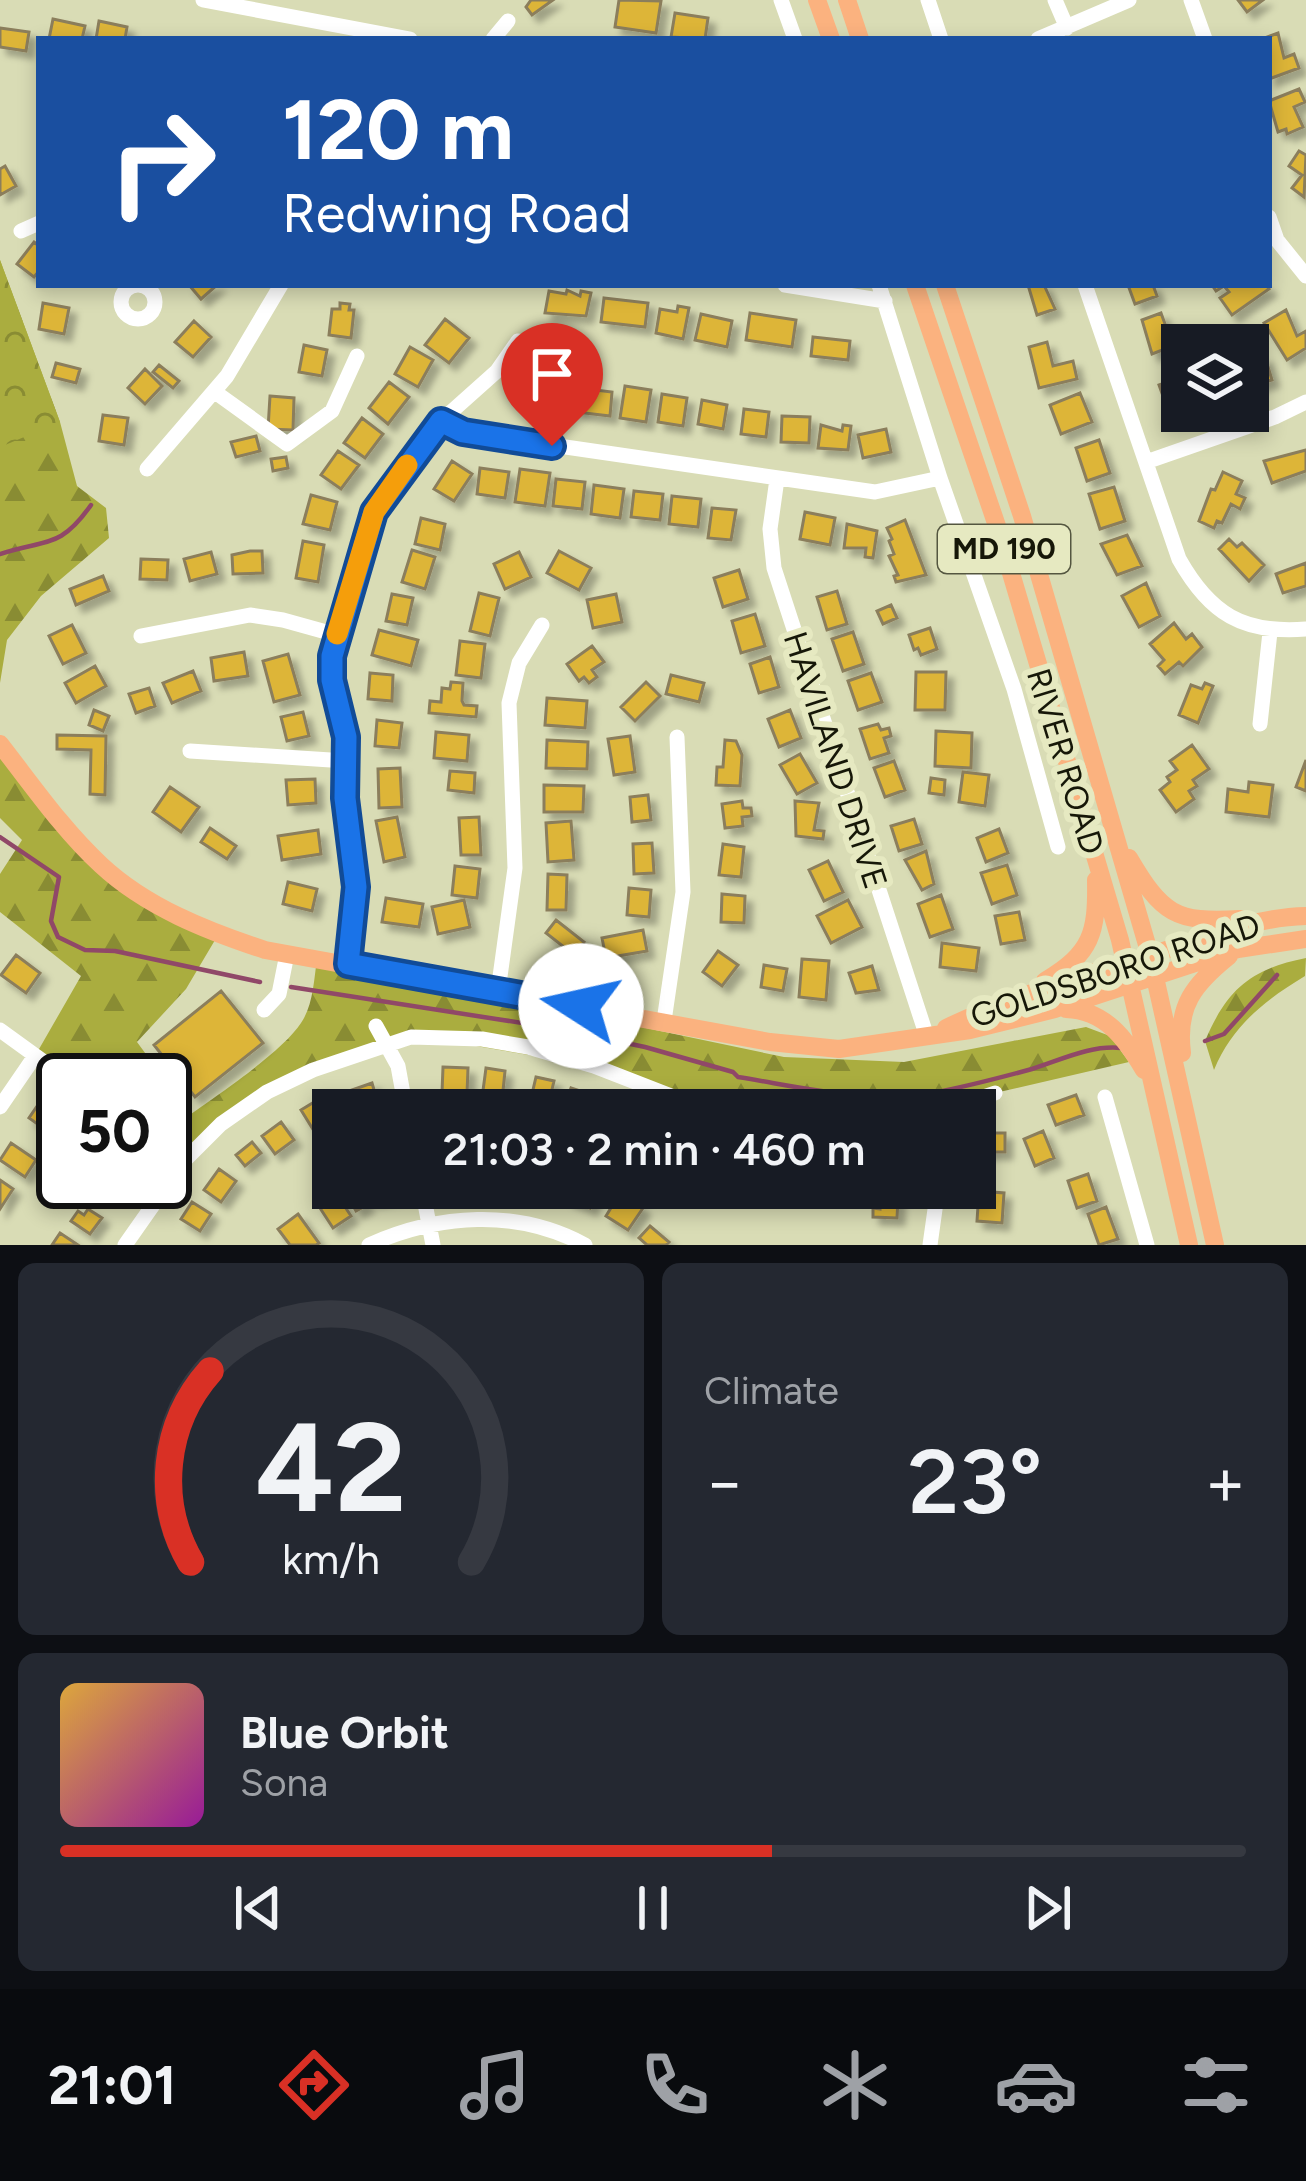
<!DOCTYPE html>
<meta charset="utf-8">
<style>
body{margin:0;font-family:Figtree,sans-serif;background:#242831;color:#f1f3f6;height:100vh;display:flex;flex-direction:column;font-size:45px;white-space:nowrap}
*{box-sizing:border-box;margin:0}
p{font-size:39px;color:#9ea1a6}
.icon{flex:none;width:66px;height:66px;fill:none;stroke:currentColor;stroke-width:2;stroke-linecap:round;stroke-linejoin:round}
.map{position:relative;height:1245px;overflow:hidden}
.panel{display:flex;flex-direction:column;gap:18px;padding:18px;background:#0d0f14;flex:1}
.panel>*{flex:none}
.hud{position:absolute;left:36px;top:36px;width:1236px;height:252px;border-radius:0px;box-shadow:0 6px 18px #0003;background:#1a4fa0;color:#fff;overflow:hidden}
.buttons{position:absolute;left:1161px;top:324px;display:grid;gap:24px}
.buttons a{display:grid;place-items:center;width:108px;height:108px;border-radius:0px;background:#171b24;box-shadow:0 6px 18px #0003;font-size:60px}
.speed{position:absolute;left:36px;top:1053px;display:flex;gap:24px;font-size:60px;font-weight:700;text-align:center}
.speed>*{display:grid;place-content:center;width:156px;height:156px;border-radius:50%;background:#171b24;box-shadow:0 6px 18px #0003;line-height:1}
.speed .limit{border:6px solid #111;border-radius:18px;background:#fff;color:#111}
.pin{position:absolute;display:grid;place-items:center;width:102px;height:102px;color:#fff;margin:-123px -51px;border-radius:50% 50% 50% 0;rotate:-45deg;box-shadow:0 0 12px #0007}
.pin .icon{rotate:45deg}
.me{position:absolute;width:132px;margin:-66px;rotate:280deg;stroke-linejoin:round;filter:drop-shadow(0 0 9px #0008)}
.turn{display:flex;align-items:center;gap:42px;height:252px;padding:0 48px;font-size:54px}
.turn .icon{width:156px;height:156px;stroke-width:2.5}
.turn b{display:block;font-size:84px;line-height:102px}
.big{font-size:90px;font-weight:600;line-height:1.1}
.panel .card{flex:1;display:flex;flex-direction:column;justify-content:center;gap:18px;min-width:0;padding:0 42px;border-radius:18px;background:#242831}
.panel .dial{align-items:center;gap:0}
.dial svg{height:312px;overflow:visible;fill:none;stroke:#363941;stroke-width:7;stroke-linecap:round;text-anchor:middle}
.dial text{fill:#f1f3f6;stroke:none}
.song{display:flex;align-items:center;gap:36px}
.cover{width:144px;height:144px;border-radius:18px;background:linear-gradient(135deg,hsl(40 70% 55%),hsl(300 70% 35%))}
.played{height:12px;border-radius:6px;background:linear-gradient(90deg,#d93025 60%,#363941 60%)}
.keys{display:flex;justify-content:space-around;direction:ltr}
.heat{display:flex;justify-content:space-between;align-items:center;font-size:66px;direction:ltr}
.panel .tiles{flex:1;display:grid;gap:18px;grid-template-columns:1fr 1fr}
.card:last-child{grid-column:span 2}
.trip{position:absolute;left:312px;top:1089px;width:684px;height:120px;border-radius:0px;background:#171b24;box-shadow:0 6px 18px #0003;font-weight:600;line-height:120px;text-align:center}
.tab-bar{display:flex;height:192px;justify-content:space-around;align-items:center;background:#090b0e;color:#9ea1a6}
.tab-bar .icon{width:84px;height:84px}
.tab-bar .current{color:#d93025}
.tab-bar b{font-size:54px;color:#f1f3f6}
.map>svg:first-child{display:block}
.forest{fill:url(#forest-firs)}
.park{fill:url(#park-crowns)}
.lines{fill:none;stroke-linecap:round;stroke-linejoin:round}
.stream{stroke:#904868;stroke-width:4.5}
.building{fill:#ddb539;stroke:#8b7e5c;stroke-width:3;filter:url(#shadow)}
.minor{stroke:#fff;stroke-width:15}
.major{stroke:#fbb27f;stroke-width:18}
.route-casing{stroke:#114b97;stroke-width:30}
.route{stroke:#1a73e8;stroke-width:21}
.slow{stroke:#f59e0b;stroke-width:21}
.labels{text-anchor:middle;stroke-width:12;stroke-linejoin:round;paint-order:stroke}
.shield{fill:#e6e9c1;stroke:#545640;stroke-width:3}
.shield-label{font-size:30px;font-weight:bold;fill:#161708}
.street-label{font-size:33px;fill:#161708;stroke:#e6e9c1}
</style>
<div class="map">
<svg width="1306" height="1245" viewBox="0 0 1306 1245">
<defs>
<pattern id="forest-firs" width="22" height="20" patternUnits="userSpaceOnUse" patternTransform="scale(3)"><rect width="22" height="20" fill="#aaad3f"/><path d="M5 1l3.5 6h-7zM16 11l3.5 6h-7z" fill="#898c33"/></pattern>
<pattern id="park-crowns" width="20" height="18" patternUnits="userSpaceOnUse" patternTransform="scale(3)"><rect width="20" height="18" fill="#aaad3f"/><path d="M2 6a3 3 0 1 1 6 0M12 15a3 3 0 1 1 6 0" fill="none" stroke="#898c33"/></pattern>
<filter id="shadow"><feDropShadow dx="7" dy="7" stdDeviation="3" flood-color="#0004"/></filter>
</defs>
<rect width="100%" height="100%" fill="#d9dcb5"/>
<path class="forest" d="M0,260L60,422L77,486L106,508L109,538L41,596L7,640L0,683Z
M0,744L104,869L218,935L186,989L137,1042L165,1080H69L35,1056L81,976L0,912V874L22,840L0,818Z
M1306,958L1305,976C1265,1000 1232,1026 1214,1070L1205,1041C1227,989 1251,969 1306,958Z
M317,959L784,1057L904,1062L1086,1027L1110,1036L1129,1062L995,1093L945,1110H707L594,1066L423,1037L267,1092L184,1161L165,1148V1081L191,1114C219,1094 283,1051 301,1023C313,1006 314,979 317,959Z"/>
<path class="park" d="M0,260L60,422L5,445L0,444Z"/>
<g class="lines">
<path class="stream" d="M0,554C47,539 60,549 91,505
M0,837L59,877L51,921L58,937L85,950L115,951L260,982
M291,987L554,1028L645,1047L733,1072L738,1077C801,1087 867,1104 932,1093C965,1087 999,1078 1032,1069C1061,1060 1090,1045 1121,1048
M1205,1041L1224,1034L1277,975"/>
</g>
<path class="building" d="M531,0H553L532,15L526,7Z
M619,0L661,1L656,33L615,27Z
M1238,0H1263L1247,12Z
M675,13L708,18L705,39L671,37Z
M53,19L85,26L82,39H49Z
M99,21L127,27L125,39H96Z
M0,28L29,32L26,51L0,47Z
M1278,33L1284,58L1294,54L1299,68L1269,79V39H1262Z
M1299,89L1305,102L1294,107L1303,127L1287,134L1286,129L1278,132L1269,101Z
M1299,151L1306,155L1304,197L1292,188L1302,175L1289,166Z
M5,166L16,186L0,195V169Z
M34,242L39,246V271L34,277L17,264Z
M189,285H217L201,299Z
M1028,285H1044L1055,309L1037,315Z
M1128,285H1153L1157,296L1135,304Z
M1212,285H1266L1269,289L1232,315L1220,298L1229,292L1224,286L1216,291Z
M567,290L580,296L581,291L591,293L586,316L545,313L549,291L566,294Z
M604,298L648,303L645,327L601,322Z
M43,303L69,308L64,334L39,329Z
M340,303L350,304L349,310H354L351,338L329,335L332,309H340Z
M678,306L689,308L683,339L656,333L660,309L677,312Z
M1286,310L1297,336L1306,331V348L1287,360L1264,323Z
M750,313L796,320L792,347L746,340Z
M1161,313L1173,346L1152,354L1142,320Z
M701,314L732,321L727,347L695,340Z
M445,319L469,338L449,363L425,345Z
M194,321L211,337L193,357L175,342Z
M813,337L850,341L848,360L811,356Z
M1047,342L1053,366L1073,361L1077,379L1039,388L1029,347Z
M304,345L327,350L322,376L299,372Z
M550,346L568,349L565,374L546,371Z
M410,347L433,360L418,387L395,374Z
M1265,357L1272,380L1248,387V361Z
M56,363L80,369L76,383L52,377Z
M159,365L179,381L173,388L153,372Z
M145,369L162,386L145,404L128,388Z
M1182,377V405L1168,410L1159,385Z
M528,380L563,384L561,409L525,405Z
M389,382L409,397L388,424L369,408Z
M625,386L651,390L646,422L620,418Z
M579,388L612,392L610,416L576,412Z
M1080,393L1092,422L1061,434L1050,405Z
M662,394L687,398L683,426L658,422Z
M270,396L294,398L293,430L268,429Z
M702,400L727,405L723,429L698,424Z
M744,409L769,412L766,437L741,434Z
M103,415L128,418L124,445L99,441Z
M782,416L810,417L809,443L781,442Z
M362,418L383,434L365,458L344,443Z
M821,425L842,431L843,425L851,426L848,450L818,448Z
M886,429L891,452L863,458L858,435Z
M256,436L260,451L236,457L231,442Z
M1099,440L1110,473L1087,481L1076,448Z
M1306,450V471L1272,483L1264,461Z
M338,451L359,465L341,489L321,475Z
M286,457L288,468L273,471L271,459Z
M452,461L472,474L454,501L434,489Z
M480,468L509,472L505,498L477,494Z
M520,469L550,473L545,506L515,502Z
M1223,472L1242,481L1236,494L1245,498L1240,509L1231,504L1222,523L1217,521L1214,528L1199,521L1211,489L1215,490Z
M556,479L585,482L582,509L553,506Z
M594,485L624,489L620,518L591,514Z
M1114,487L1125,521L1100,529L1089,494Z
M634,491L663,494L660,520L631,517Z
M311,495L337,502L330,530L303,524Z
M672,496L701,499L698,527L669,524Z
M712,508L736,510L731,540L708,538Z
M805,512L835,518L830,545L800,539Z
M421,518L445,524L440,550L415,544Z
M905,520L926,575L896,582L894,576L898,575L889,556L894,554L889,541L892,539L887,528Z
M847,524L877,531L873,558L865,557L866,548H844Z
M1127,535L1142,566L1117,575L1101,544Z
M1229,539L1237,547L1242,543L1264,565L1249,581L1219,549Z
M303,541L324,545L318,582L296,578Z
M412,550L435,557L425,589L402,582Z
M250,551H262L263,573L233,574L232,555Z
M559,551L591,568L579,590L547,573Z
M211,552L217,574L190,581L184,559Z
M519,552L531,577L505,589L494,564Z
M141,559L168,560L167,580L140,579Z
M1306,563V586L1283,593L1276,574Z
M739,570L748,599L723,607L714,578Z
M103,576L109,591L76,605L70,589Z
M1146,583L1160,616L1139,627L1122,596Z
M837,591L847,624L827,630L817,597Z
M479,593L499,598L490,636L470,631Z
M392,594L413,598L407,625L386,621Z
M616,594L622,622L593,628L587,600Z
M891,605L897,618L883,624L877,611Z
M755,614L765,646L741,653L732,621Z
M1174,623L1186,639L1192,634L1202,647L1183,666L1179,662L1165,674L1158,666L1164,660L1150,644Z
M72,625L86,653L63,664L49,636Z
M930,628L937,649L921,655L918,648L914,650L909,635Z
M379,630L418,640L411,666L372,655Z
M853,632L864,664L843,671L832,639Z
M460,641L485,644L481,678L456,675Z
M592,646L604,662L592,670L597,677L589,683L584,677L579,681L567,664Z
M244,652L248,676L214,681L211,658Z
M288,654L300,695L274,702L263,661Z
M770,657L779,687L759,693L750,664Z
M95,666L106,686L76,703L65,683Z
M193,671L201,691L172,703L163,683Z
M916,672H946L945,710H915Z
M370,673L393,675L392,701L368,699Z
M871,673L882,702L858,710L848,681Z
M671,675L704,683L699,702L666,694Z
M451,682L463,683L462,701L464,705L477,706L476,717L429,713L430,701L441,702L442,688L450,689Z
M646,682L660,696L635,721L621,707Z
M1205,683L1213,686L1198,723L1179,715L1191,685L1202,689Z
M149,688L155,706L136,713L129,694Z
M547,698L587,701L585,728L545,725Z
M94,710L109,716L103,731L89,725Z
M790,710L801,738L779,747L768,719Z
M303,712L309,736L287,741L281,717Z
M377,720L402,723L399,748L375,746Z
M878,724L881,730L889,728L891,736L884,738L889,753L870,759L860,729Z
M936,731L972,733L971,768L935,766Z
M436,732L469,735L467,761L434,758Z
M57,735L106,736L105,795L90,794L91,750L57,749Z
M630,736L635,772L614,775L608,739Z
M547,740L588,742L587,769L546,768Z
M725,740L736,741L742,755L740,786L716,785L717,767H723Z
M1192,745L1209,769L1193,780L1197,786L1189,791L1194,799L1176,812L1160,790L1170,782L1167,777L1177,770L1170,761Z
M800,754L817,783L797,794L780,765Z
M1306,760V791L1296,787Z
M894,761L905,790L885,797L874,768Z
M400,768L402,807L379,808L378,769Z
M450,771L475,773L474,793L448,790Z
M963,772L989,775L985,806L959,802Z
M931,778L945,780L944,795L929,793Z
M315,779L316,803L288,805L286,780Z
M1249,782L1273,785L1269,817L1226,812L1228,789L1248,792Z
M544,785L584,786L583,812H544Z
M170,787L199,807L181,832L153,812Z
M648,795L651,820L632,822L630,797Z
M742,801L743,808H751L752,816L742,817L743,826L725,828L722,804Z
M795,801L819,803L814,830L824,831L823,839L796,836Z
M397,817L405,857L384,862L376,821Z
M479,817L481,855H461L459,818Z
M914,819L922,844L899,851L891,826Z
M571,821L574,860L548,862L546,823Z
M210,828L236,846L227,859L201,842Z
M999,829L1008,853L986,862L977,838Z
M318,830L321,854L282,860L278,836Z
M652,843L654,873L634,874L633,844Z
M723,844L744,847L741,877L719,875Z
M926,851L934,884L922,890L905,860Z
M828,861L843,892L824,901L809,870Z
M1007,865L1017,895L992,904L981,873Z
M455,866L480,869L477,898L452,895Z
M548,874L567,875L566,910H547Z
M288,882L317,889L312,911L283,904Z
M629,888L651,890L649,917L627,915Z
M722,894L745,896L744,923L721,922Z
M941,895L953,929L930,937L918,904Z
M386,898L423,904L419,927L382,922Z
M464,900L470,927L438,934L432,907Z
M848,900L862,927L831,943L817,916Z
M1019,912L1025,940L1001,944L995,916Z
M556,920L584,942L574,955L546,933Z
M643,930L647,951L606,958L602,938Z
M942,943L979,948L976,971L940,967Z
M718,951L738,965L722,986L703,972Z
M16,955L40,973L26,993L1,975Z
M802,959L829,961L826,1000L799,997Z
M764,965L787,969L783,991L761,987Z
M872,966L879,990L856,993L849,973Z
M221,991L263,1043L195,1097L154,1045Z
M443,1067L468,1068L467,1094L442,1093Z
M486,1068L505,1071L503,1091L513,1097L507,1110L482,1098Z
M536,1077L554,1081L550,1098L532,1094Z
M372,1083L377,1100L357,1106L352,1090Z
M571,1088L592,1095L587,1110L565,1106Z
M1076,1095L1084,1115L1056,1125L1048,1105Z
M44,1096L58,1106L43,1128L29,1118Z
M319,1099L332,1121L314,1131L301,1110Z
M281,1122L294,1140L275,1154L262,1136Z
M1043,1131L1054,1158L1035,1166L1024,1139Z
M983,1133H1005V1152H983Z
M252,1142L261,1153L245,1166L236,1155Z
M11,1143L36,1160L25,1177L0,1160Z
M219,1169L236,1181L221,1202L204,1190Z
M1088,1174L1097,1201L1077,1208L1068,1181Z
M0,1180L13,1189L0,1209Z
M357,1188L367,1205L356,1211L344,1190Z
M370,1188H394L396,1195L372,1200Z
M572,1188H598L590,1208L567,1199Z
M979,1191L1004,1193L1002,1223L977,1221Z
M336,1193L351,1216L333,1228L318,1205Z
M620,1193L643,1208L628,1230L606,1216Z
M880,1198L898,1199L897,1218L873,1217V1208L880,1209Z
M192,1202L211,1214L200,1231L181,1219Z
M1106,1207L1118,1239L1099,1245L1088,1214Z
M88,1209L102,1218L90,1234L71,1221L78,1211L84,1215Z
M298,1214L319,1243L316,1245H290L278,1229Z
M650,1226L669,1242L666,1245H647L639,1238Z
M60,1233L78,1245H52Z"/>
<g class="lines">
<path class="minor" d="M203,0L410,39
M781,0L795,39
M928,0L941,39
M1055,0L1067,28
M1191,0L1205,39
M493,39L508,21
M1038,39L1129,0
M1269,217L1277,240L1306,276
M21,231L39,223
M785,285L885,301
M879,285L940,478L1014,689L1058,847
M1085,285L1179,559C1210,614 1243,634 1306,629
M121 302a17 17 0 1 1 34 0a17 17 0 1 1-34 0Z
M215,392L287,444L332,411L357,356
M441,421L462,432L875,492L940,478
M1146,462L1275,417L1306,402
M147,469L227,376L281,285
M777,479L770,529L774,568L927,1037
M141,636L250,615L283,620L337,635
M1260,724L1270,632
M190,751L346,761
M348,964L356,887L345,798L346,737L332,680L337,635L365,533L385,492L441,421L497,371L518,341
M498,991L515,868L509,703L519,663L542,625
M264,1010L279,994L287,954
M664,1021L683,892L677,737
M376,1026L398,1066L406,1110
M0,1030L69,1080
M1105,1097L1147,1245
M0,1107L35,1056
M945,1110L995,1093
M165,1148L184,1161
M422,1188L433,1245
M125,1245L184,1161L221,1124L267,1092L313,1070L411,1037L482,1039L528,1047L594,1066L707,1110
M369,1245C438,1214 517,1208 585,1245
M930,1245L938,1188"/>
<path class="major" d="M817,0L831,39
M847,0L860,39
M915,285L997,526L1120,940L1189,1245
M945,285L1022,516L1150,955L1215,1245
M0,744C32,785 63,830 101,865C146,907 207,931 265,950L770,1042L839,1049L970,1030L1055,1009L1238,949L1306,939
M1129,858C1162,914 1175,923 1240,919
M1045,981C1092,953 1097,933 1096,880
M1066,1009C1105,1010 1126,1039 1144,1070
M946,1028C1015,995 1090,974 1163,951C1210,936 1257,917 1306,916
M1182,1053C1176,1006 1194,984 1229,956"/>
</g>
<g class="lines">
<g class="route-casing">
<path id="route" d="M552,446L463,432L441,421L374,512L332,656V680L346,737L345,798L356,887L348,964L581,1006"/>
</g>
<use href="#route" class="route"/>
<path class="slow" d="M337,634L374,512L407,465"/>
</g>
<g class="labels">
<rect class="shield" x="938" y="525" width="132" height="48" rx="9"/>
<g class="shield-label">
<text x="1004" y="559">MD 190</text>
</g>
<g class="street-label">
<text transform="translate(836 760) rotate(72)" y="12">HAVILAND DRIVE</text>
<text transform="translate(1066 761) rotate(73)" y="12">RIVER ROAD</text>
<text transform="translate(1115 970) rotate(-18)" y="12">GOLDSBORO ROAD</text>
</g>
</g>
</svg>
<div class="buttons">
<a><svg class="icon" aria-label="layers" viewBox="0 0 24 24"><path d="M12 4l9 5-9 5-9-5zM3 14l9 5 9-5"/></svg></a>
</div>
<div class="speed"><div class="limit">50</div></div>
<div class="pin" style="left:552px;top:446px;background:#d93025"><svg class="icon" aria-label="arrive" viewBox="0 0 24 24"><path d="M6 21V4h12l-3 4 3 4H6"/></svg></div>
<svg class="me" style="left:581px;top:1006px" viewBox="-20 -20 40 40"><circle r="19" fill="#fff"/><path d="M0-13L10 11 0 6-10 11z" fill="#1a73e8"/></svg>
<div class="trip">21:03 · 2 min · 460 m</div>
<div class="hud">
<div class="turn"><svg class="icon" aria-label="right" viewBox="0 0 24 24"><path d="M7 20v-9h11M14 6l5 5-5 5"/></svg><div><b>120 m</b>Redwing Road</div></div>
</div>
</div>
<section class="panel">
<div class="tiles">
<div class="card dial"><svg viewBox="0 0 100 80">
<path d="M14 69A42 42 0 1 1 86 69"/>
<path d="M14 69A42 42 0 0 1 19 20" stroke="#d93025"/>
<text x="50" y="56" font-size="32" font-weight="700">42</text>
<text x="50" y="72" font-size="11">km/h</text>
</svg></div>
<div class="card"><p>Climate</p>
<div class="heat"><a>−</a><b class="big">23°</b><a>+</a></div>
</div>
<div class="card">
<div class="song"><i class="cover"></i><div><b>Blue Orbit</b><p>Sona</p></div></div>
<div class="played"></div>
<div class="keys"><svg class="icon" aria-label="previous" viewBox="0 0 24 24"><path d="M18 5L8 12l10 7zM5 5v14"/></svg><svg class="icon" aria-label="pause" viewBox="0 0 24 24"><path d="M8 5v14M16 5v14"/></svg><svg class="icon" aria-label="next" viewBox="0 0 24 24"><path d="M6 5l10 7-10 7zM19 5v14"/></svg></div>
</div>
</div>
</section>
<nav class="tab-bar">
<b>21:01</b>
<svg class="icon current" aria-label="directions" viewBox="0 0 24 24"><path d="M12 3l9 9-9 9-9-9zM9 14v-3h6M13 9l2 2-2 2"/></svg>
<svg class="icon" aria-label="music" viewBox="0 0 24 24"><path d="M9 18V5l10-2v13"/><circle cx="6" cy="18" r="3"/><circle cx="16" cy="16" r="3"/></svg>
<svg class="icon" aria-label="phone" viewBox="0 0 24 24"><path d="M5 4h4l2 5-3 2q2 4 5 5l2-3 5 2v4C11 20 4 13 5 4z"/></svg>
<svg class="icon" aria-label="climate" viewBox="0 0 24 24"><path d="M12 3v18M4 7l16 10M4 17L20 7"/></svg>
<svg class="icon" aria-label="car" viewBox="0 0 24 24"><path d="M5 17H2v-5l4-1 3-4h7l3 4 3 1v5h-3M9 17h6M6 11h13"/><circle cx="7" cy="17" r="2"/><circle cx="17" cy="17" r="2"/></svg>
<svg class="icon" aria-label="filters" viewBox="0 0 24 24"><path d="M4 7h16M4 17h16"/><circle cx="9" cy="7" r="2"/><circle cx="15" cy="17" r="2"/></svg>
</nav>
